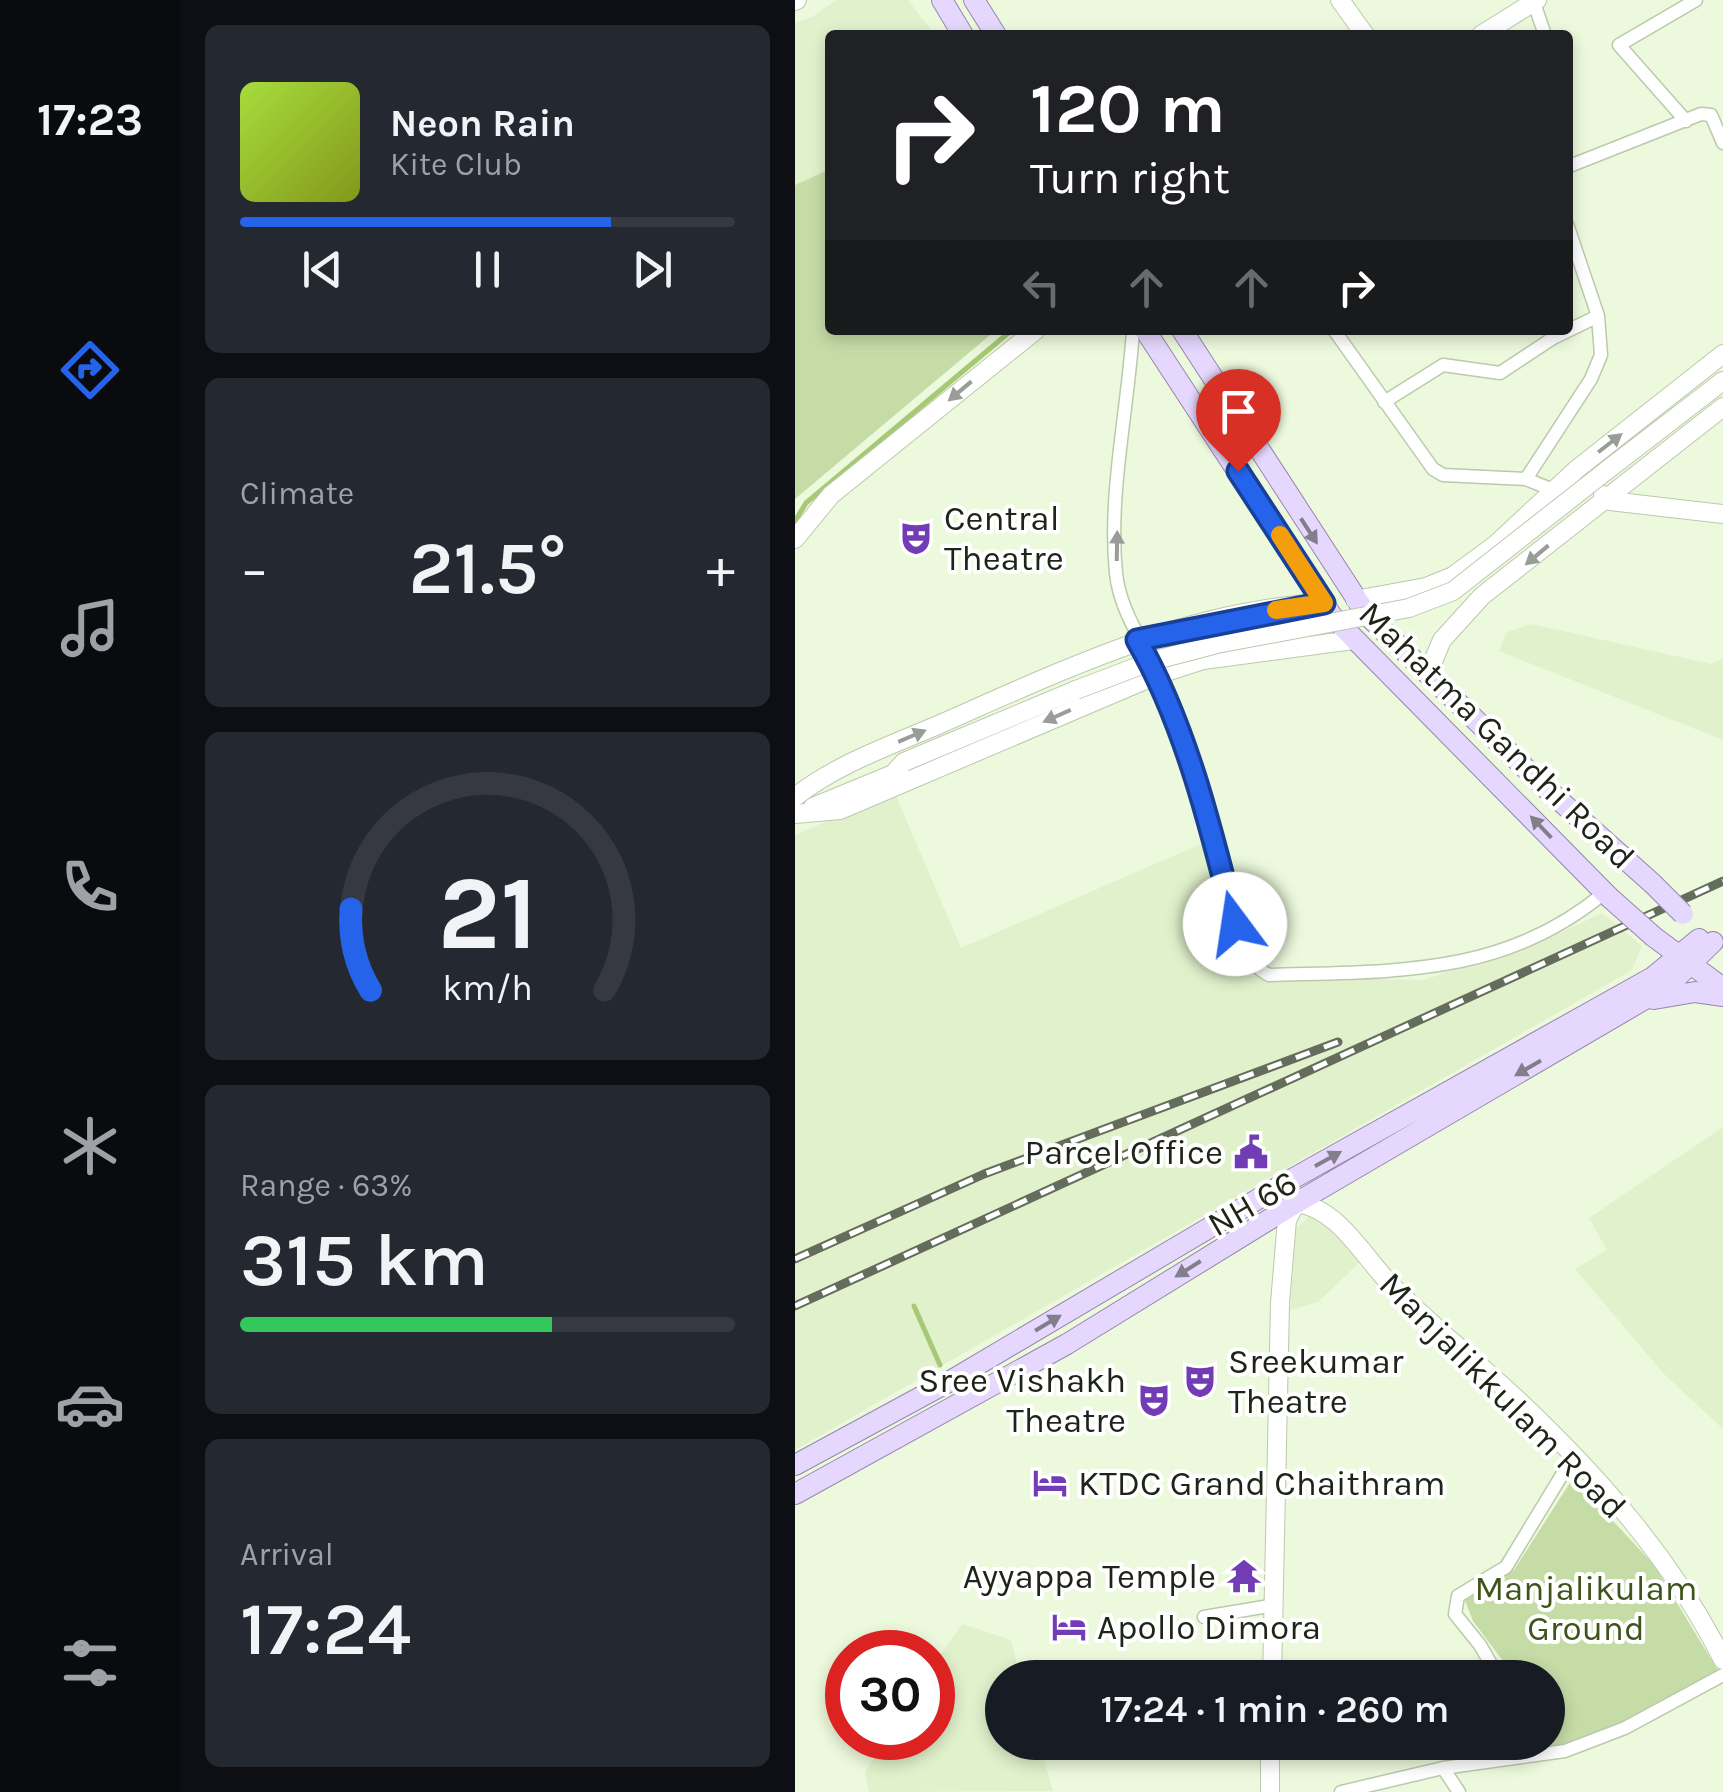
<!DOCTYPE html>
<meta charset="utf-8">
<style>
body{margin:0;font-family:Karla,sans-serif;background:#242831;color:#f1f3f6;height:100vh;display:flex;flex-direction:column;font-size:38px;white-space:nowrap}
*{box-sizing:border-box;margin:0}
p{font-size:32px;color:#9ea1a6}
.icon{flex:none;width:55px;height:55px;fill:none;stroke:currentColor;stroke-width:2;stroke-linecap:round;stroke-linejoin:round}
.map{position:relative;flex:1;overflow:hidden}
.drawer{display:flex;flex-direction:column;gap:25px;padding:25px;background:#0d0f14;width:615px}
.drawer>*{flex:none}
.hud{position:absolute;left:30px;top:30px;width:748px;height:305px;border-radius:10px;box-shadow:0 5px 15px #0003;background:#202124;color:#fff;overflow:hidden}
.speed{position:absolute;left:30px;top:1630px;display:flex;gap:20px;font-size:50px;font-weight:700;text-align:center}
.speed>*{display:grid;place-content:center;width:130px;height:130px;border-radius:50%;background:#171b24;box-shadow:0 5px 15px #0003;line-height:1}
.speed .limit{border:15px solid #d22;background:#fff;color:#111}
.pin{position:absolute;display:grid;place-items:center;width:85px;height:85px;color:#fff;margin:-102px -42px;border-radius:50% 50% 50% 0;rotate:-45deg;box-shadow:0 0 10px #0007}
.pin .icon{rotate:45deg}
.me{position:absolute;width:110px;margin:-55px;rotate:346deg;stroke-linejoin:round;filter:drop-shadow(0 0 8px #0008)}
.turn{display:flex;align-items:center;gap:35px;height:210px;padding:0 40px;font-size:45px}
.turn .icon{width:130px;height:130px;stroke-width:2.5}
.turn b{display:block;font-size:70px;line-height:85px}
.lanes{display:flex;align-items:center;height:95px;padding:0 40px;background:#0003;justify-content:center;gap:50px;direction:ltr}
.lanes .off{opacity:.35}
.big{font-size:75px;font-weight:600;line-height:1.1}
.drawer .card{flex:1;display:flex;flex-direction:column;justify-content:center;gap:15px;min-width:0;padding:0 35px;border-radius:15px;background:#242831}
.drawer .dial{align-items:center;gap:0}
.dial svg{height:260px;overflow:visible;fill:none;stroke:#363941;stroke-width:7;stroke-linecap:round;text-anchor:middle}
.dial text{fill:#f1f3f6;stroke:none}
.song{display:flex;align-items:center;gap:30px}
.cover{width:120px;height:120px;border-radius:15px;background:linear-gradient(135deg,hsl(80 70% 55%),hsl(70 70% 35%))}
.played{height:10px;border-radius:5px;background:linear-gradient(90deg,#2563eb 75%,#363941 75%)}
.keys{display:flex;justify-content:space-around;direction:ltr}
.heat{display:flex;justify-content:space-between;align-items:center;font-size:55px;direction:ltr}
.charge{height:15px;border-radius:8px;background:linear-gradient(90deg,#34c759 63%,#363941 0)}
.trip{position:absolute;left:190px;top:1660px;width:580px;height:100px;border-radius:50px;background:#171b24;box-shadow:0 5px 15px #0003;font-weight:600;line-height:100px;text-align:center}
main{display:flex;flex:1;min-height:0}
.menu{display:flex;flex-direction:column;width:180px;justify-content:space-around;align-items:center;background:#090b0e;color:#9ea1a6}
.menu .icon{width:70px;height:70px}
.menu .current{color:#2563eb}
.menu b{font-size:45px;color:#f1f3f6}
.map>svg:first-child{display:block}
.built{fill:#e1f1cc}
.green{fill:#c5dca7}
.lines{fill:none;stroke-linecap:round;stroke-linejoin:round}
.stream{stroke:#a7c975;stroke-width:5}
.street-casing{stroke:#bcc9ac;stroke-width:15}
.secondary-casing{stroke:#bcc9ac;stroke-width:20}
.primary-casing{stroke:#9487ad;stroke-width:22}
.street{stroke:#fff;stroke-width:12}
.secondary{stroke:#fff;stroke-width:18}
.primary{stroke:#e5d7fd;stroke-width:20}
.rail-casing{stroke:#646c5b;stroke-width:9}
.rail{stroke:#fff;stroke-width:5;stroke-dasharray:15;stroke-linecap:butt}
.secondary-bridge-casing{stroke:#bcc9ac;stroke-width:20;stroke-linecap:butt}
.primary-bridge-casing{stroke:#9487ad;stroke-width:22;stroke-linecap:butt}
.secondary-bridge{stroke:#fff;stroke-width:18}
.primary-bridge{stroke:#e5d7fd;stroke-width:20}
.oneway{fill:#9a9c98}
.oneway2{fill:#827e8b}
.route-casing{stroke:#184099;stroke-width:25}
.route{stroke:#2563eb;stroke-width:18}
.slow{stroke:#f59e0b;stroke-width:18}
.labels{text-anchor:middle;stroke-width:8;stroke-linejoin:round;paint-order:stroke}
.poi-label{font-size:35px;fill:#1f2419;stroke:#fff;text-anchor:start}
.street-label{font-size:35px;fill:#1f2419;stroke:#fff}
.park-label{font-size:35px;fill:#3f541a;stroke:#fff}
</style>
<main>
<nav class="menu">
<b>17:23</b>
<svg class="icon current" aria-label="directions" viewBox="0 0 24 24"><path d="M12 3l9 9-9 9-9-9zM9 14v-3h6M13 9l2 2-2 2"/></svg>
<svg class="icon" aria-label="music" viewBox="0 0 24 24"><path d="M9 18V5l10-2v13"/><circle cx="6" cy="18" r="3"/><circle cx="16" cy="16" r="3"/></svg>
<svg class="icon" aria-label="phone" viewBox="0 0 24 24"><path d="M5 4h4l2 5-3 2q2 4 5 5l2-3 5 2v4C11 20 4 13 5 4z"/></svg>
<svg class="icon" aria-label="climate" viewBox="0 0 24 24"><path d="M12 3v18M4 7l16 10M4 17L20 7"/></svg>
<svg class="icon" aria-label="car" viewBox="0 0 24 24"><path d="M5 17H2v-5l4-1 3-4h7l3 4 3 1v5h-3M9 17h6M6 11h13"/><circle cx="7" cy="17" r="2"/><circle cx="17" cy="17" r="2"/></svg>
<svg class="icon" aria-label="filters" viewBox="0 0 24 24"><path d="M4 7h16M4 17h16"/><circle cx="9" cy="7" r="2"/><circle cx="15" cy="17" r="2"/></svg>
</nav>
<section class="drawer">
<div class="card">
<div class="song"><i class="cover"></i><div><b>Neon Rain</b><p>Kite Club</p></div></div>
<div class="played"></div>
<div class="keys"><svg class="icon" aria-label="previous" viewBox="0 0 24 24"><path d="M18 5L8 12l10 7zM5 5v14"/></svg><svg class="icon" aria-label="pause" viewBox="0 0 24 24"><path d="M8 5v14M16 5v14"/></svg><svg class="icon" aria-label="next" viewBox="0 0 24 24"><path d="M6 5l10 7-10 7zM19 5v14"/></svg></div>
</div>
<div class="card"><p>Climate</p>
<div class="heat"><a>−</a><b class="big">21.5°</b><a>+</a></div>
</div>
<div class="card dial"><svg viewBox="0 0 100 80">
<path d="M14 69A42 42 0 1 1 86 69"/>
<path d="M14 69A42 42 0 0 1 8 44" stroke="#2563eb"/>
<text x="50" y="56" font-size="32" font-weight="700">21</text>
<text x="50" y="72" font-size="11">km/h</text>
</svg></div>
<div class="card"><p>Range · 63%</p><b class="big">315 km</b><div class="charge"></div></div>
<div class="card"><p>Arrival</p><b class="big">17:24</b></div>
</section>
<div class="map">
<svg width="928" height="1792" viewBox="0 0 928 1792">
<rect width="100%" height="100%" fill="#ecf9dc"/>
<path class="built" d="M41,0H113L140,35H35V169L0,185V23L17,17Z
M737,624L916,664L928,658V740L704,651L712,632Z
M99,791L166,948L406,844L450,976L629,980L765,933L807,913L847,946L837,970L0,1450V835Z
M928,1127V1429L869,1374L780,1269L812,1250L794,1218Z
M515,1216L536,1226L567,1260L523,1302L495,1310L501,1228Z
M167,1624L216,1640L226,1677L208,1678V1742L244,1743L258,1791L74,1792L70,1772L92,1738H138V1666Z"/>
<path class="green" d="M35,169V330H201L0,499V185Z
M778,1478L859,1565L928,1679L804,1740L744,1749L742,1743L752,1742V1678L720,1677L678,1621L669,1598L719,1570Z"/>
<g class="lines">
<path class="stream" d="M0,521L11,503L217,330
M119,1306L145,1365"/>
<g class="street-casing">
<path id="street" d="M739,3L750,35
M891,121L824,45L901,0
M772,167L906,114L916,115L928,143
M338,330C333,410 313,494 321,573C325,613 350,643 364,679C385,735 405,795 422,852C433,889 436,957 474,975C598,971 708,977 809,893
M539,330L638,469L648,475L731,479
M589,402L648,365L705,373L758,338L803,316
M758,490L731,479L796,379L806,355L803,316L772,224
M409,1617L480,1605
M704,1678L685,1645L660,1614L663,1596L711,1567L779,1455
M648,1768L664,1792
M546,1792L648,1768L770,1751L830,1728L928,1675"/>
</g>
<g class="secondary-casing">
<path id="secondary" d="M545,0L570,35
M0,1L2,0
M686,35L742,0
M811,471L928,381
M808,495L815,501L928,514
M0,539L36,495L241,330
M560,600L631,587L658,576L700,545L782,469L928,354
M633,673L647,640L687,596L928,407
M0,797C42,764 94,746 143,725C266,671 393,609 529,603
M18,807L98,774L109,762L281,690
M0,814L45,810L362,675L408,660L558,640
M501,1203C542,1207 568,1256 596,1285C637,1327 684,1363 726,1403C806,1479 879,1562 928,1660
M477,1678L485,1303L492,1220L501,1203
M475,1792V1742"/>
</g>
<g class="primary-casing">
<path id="primary" d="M147,0L168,35
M179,0L201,35
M350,330L537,616L814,897
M387,330L572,615L754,791L858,884
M859,937L928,988
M859,999L900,992L928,996
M0,1465L157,1380L490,1183L858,977L904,939
M0,1494L272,1344L501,1203L874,985L918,942"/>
</g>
<use href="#street" class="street"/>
<use href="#secondary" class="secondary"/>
<use href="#primary" class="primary"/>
<g class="rail-casing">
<path id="rail" d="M0,1259L189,1174L543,1042
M0,1306L928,881"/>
</g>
<use href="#rail" class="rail"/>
<g class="secondary-bridge-casing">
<path id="secondary-bridge" d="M281,690L357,661L422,644L614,608L658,591L811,471"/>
</g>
<g class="primary-bridge-casing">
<path id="primary-bridge" d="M858,884L888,914
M814,897L859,937"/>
</g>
<use href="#secondary-bridge" class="secondary-bridge"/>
<use href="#primary-bridge" class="primary-bridge"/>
</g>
<defs><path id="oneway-solid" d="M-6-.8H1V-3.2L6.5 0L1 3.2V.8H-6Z" transform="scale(2.5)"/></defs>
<g class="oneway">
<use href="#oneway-solid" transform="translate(165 391) rotate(140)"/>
<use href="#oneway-solid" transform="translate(815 443) rotate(-38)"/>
<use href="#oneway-solid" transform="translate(322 546) rotate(-89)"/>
<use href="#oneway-solid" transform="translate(742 555) rotate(140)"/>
<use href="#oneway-solid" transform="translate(262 716) rotate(156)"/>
<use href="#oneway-solid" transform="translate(117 736) rotate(-23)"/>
</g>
<g class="oneway2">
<use href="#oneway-solid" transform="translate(514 531) rotate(57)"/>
<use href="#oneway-solid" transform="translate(746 827) rotate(-134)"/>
<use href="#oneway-solid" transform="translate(733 1068) rotate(150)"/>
<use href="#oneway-solid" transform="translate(533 1159) rotate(-29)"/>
<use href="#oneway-solid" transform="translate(393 1269) rotate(148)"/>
<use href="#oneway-solid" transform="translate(253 1323) rotate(-31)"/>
</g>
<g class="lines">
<g class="route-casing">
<path id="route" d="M440,924C417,832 390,722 342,640L529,603L443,471"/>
</g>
<use href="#route" class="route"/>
<path class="slow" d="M481,610L529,603L485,535"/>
</g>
<defs>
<g id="theatre-bare" transform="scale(2.7)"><path d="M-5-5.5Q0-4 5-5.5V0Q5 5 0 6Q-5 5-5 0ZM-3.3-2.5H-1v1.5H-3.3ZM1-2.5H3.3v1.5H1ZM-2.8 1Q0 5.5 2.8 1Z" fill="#723db4" stroke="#fff" stroke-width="2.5" paint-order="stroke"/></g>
<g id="civic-bare" transform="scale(2.7)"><path d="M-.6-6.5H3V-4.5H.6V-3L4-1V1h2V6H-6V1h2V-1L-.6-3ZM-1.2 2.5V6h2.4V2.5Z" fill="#723db4" stroke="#fff" stroke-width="2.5" paint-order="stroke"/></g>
<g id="hotel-bare" transform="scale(2.7)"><path d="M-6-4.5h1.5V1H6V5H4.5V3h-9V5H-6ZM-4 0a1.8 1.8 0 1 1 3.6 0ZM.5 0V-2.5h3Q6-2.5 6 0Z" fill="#723db4" stroke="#fff" stroke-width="2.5" paint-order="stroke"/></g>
<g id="temple-bare" transform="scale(2.7)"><path d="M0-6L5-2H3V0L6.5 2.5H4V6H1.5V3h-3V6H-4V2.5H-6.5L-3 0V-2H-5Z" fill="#723db4" stroke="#fff" stroke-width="2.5" paint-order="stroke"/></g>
</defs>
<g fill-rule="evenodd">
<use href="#theatre-bare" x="121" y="538"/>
<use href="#civic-bare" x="456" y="1152"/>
<use href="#theatre-bare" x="405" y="1381"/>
<use href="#theatre-bare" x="359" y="1400"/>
<use href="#hotel-bare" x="255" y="1483"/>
<use href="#temple-bare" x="449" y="1576"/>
<use href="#hotel-bare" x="274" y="1627"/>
</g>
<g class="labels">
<g class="poi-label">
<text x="149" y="530">Central<tspan x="149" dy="40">Theatre</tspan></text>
<text x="428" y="1164" text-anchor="end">Parcel Office</text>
<text x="433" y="1373">Sreekumar<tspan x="433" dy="40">Theatre</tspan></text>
<text x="331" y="1392" text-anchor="end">Sree Vishakh<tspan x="331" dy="40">Theatre</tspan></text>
<text x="283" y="1495">KTDC Grand Chaithram</text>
<text x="421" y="1588" text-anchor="end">Ayyappa Temple</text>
<text x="302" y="1639">Apollo Dimora</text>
</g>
<g class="street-label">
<text transform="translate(702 735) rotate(44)" y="12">Mahatma Gandhi Road</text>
<text transform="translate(457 1203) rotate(-30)" y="12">NH 66</text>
<text transform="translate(708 1395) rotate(45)" y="12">Manjalikkulam Road</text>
</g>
<g class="park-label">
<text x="791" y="1600">Manjalikulam<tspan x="791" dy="40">Ground</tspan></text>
</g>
</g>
</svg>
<div class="speed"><div class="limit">30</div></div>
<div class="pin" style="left:443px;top:471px;background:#d93025"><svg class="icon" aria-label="arrive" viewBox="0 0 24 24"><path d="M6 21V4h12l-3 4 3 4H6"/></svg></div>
<svg class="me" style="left:440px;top:924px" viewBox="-20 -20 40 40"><circle r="19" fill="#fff"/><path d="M0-13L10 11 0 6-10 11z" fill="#2563eb"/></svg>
<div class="trip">17:24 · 1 min · 260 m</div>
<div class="hud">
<div class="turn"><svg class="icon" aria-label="right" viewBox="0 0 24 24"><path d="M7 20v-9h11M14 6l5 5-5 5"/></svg><div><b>120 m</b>Turn right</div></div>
<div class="lanes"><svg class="icon off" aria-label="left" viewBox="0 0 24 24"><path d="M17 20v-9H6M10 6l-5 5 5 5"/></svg><svg class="icon off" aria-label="ahead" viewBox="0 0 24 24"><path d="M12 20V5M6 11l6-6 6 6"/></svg><svg class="icon off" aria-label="ahead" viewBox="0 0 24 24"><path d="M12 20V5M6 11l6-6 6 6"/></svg><svg class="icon" aria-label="right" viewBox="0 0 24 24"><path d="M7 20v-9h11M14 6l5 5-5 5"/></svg></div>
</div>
</div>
</main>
